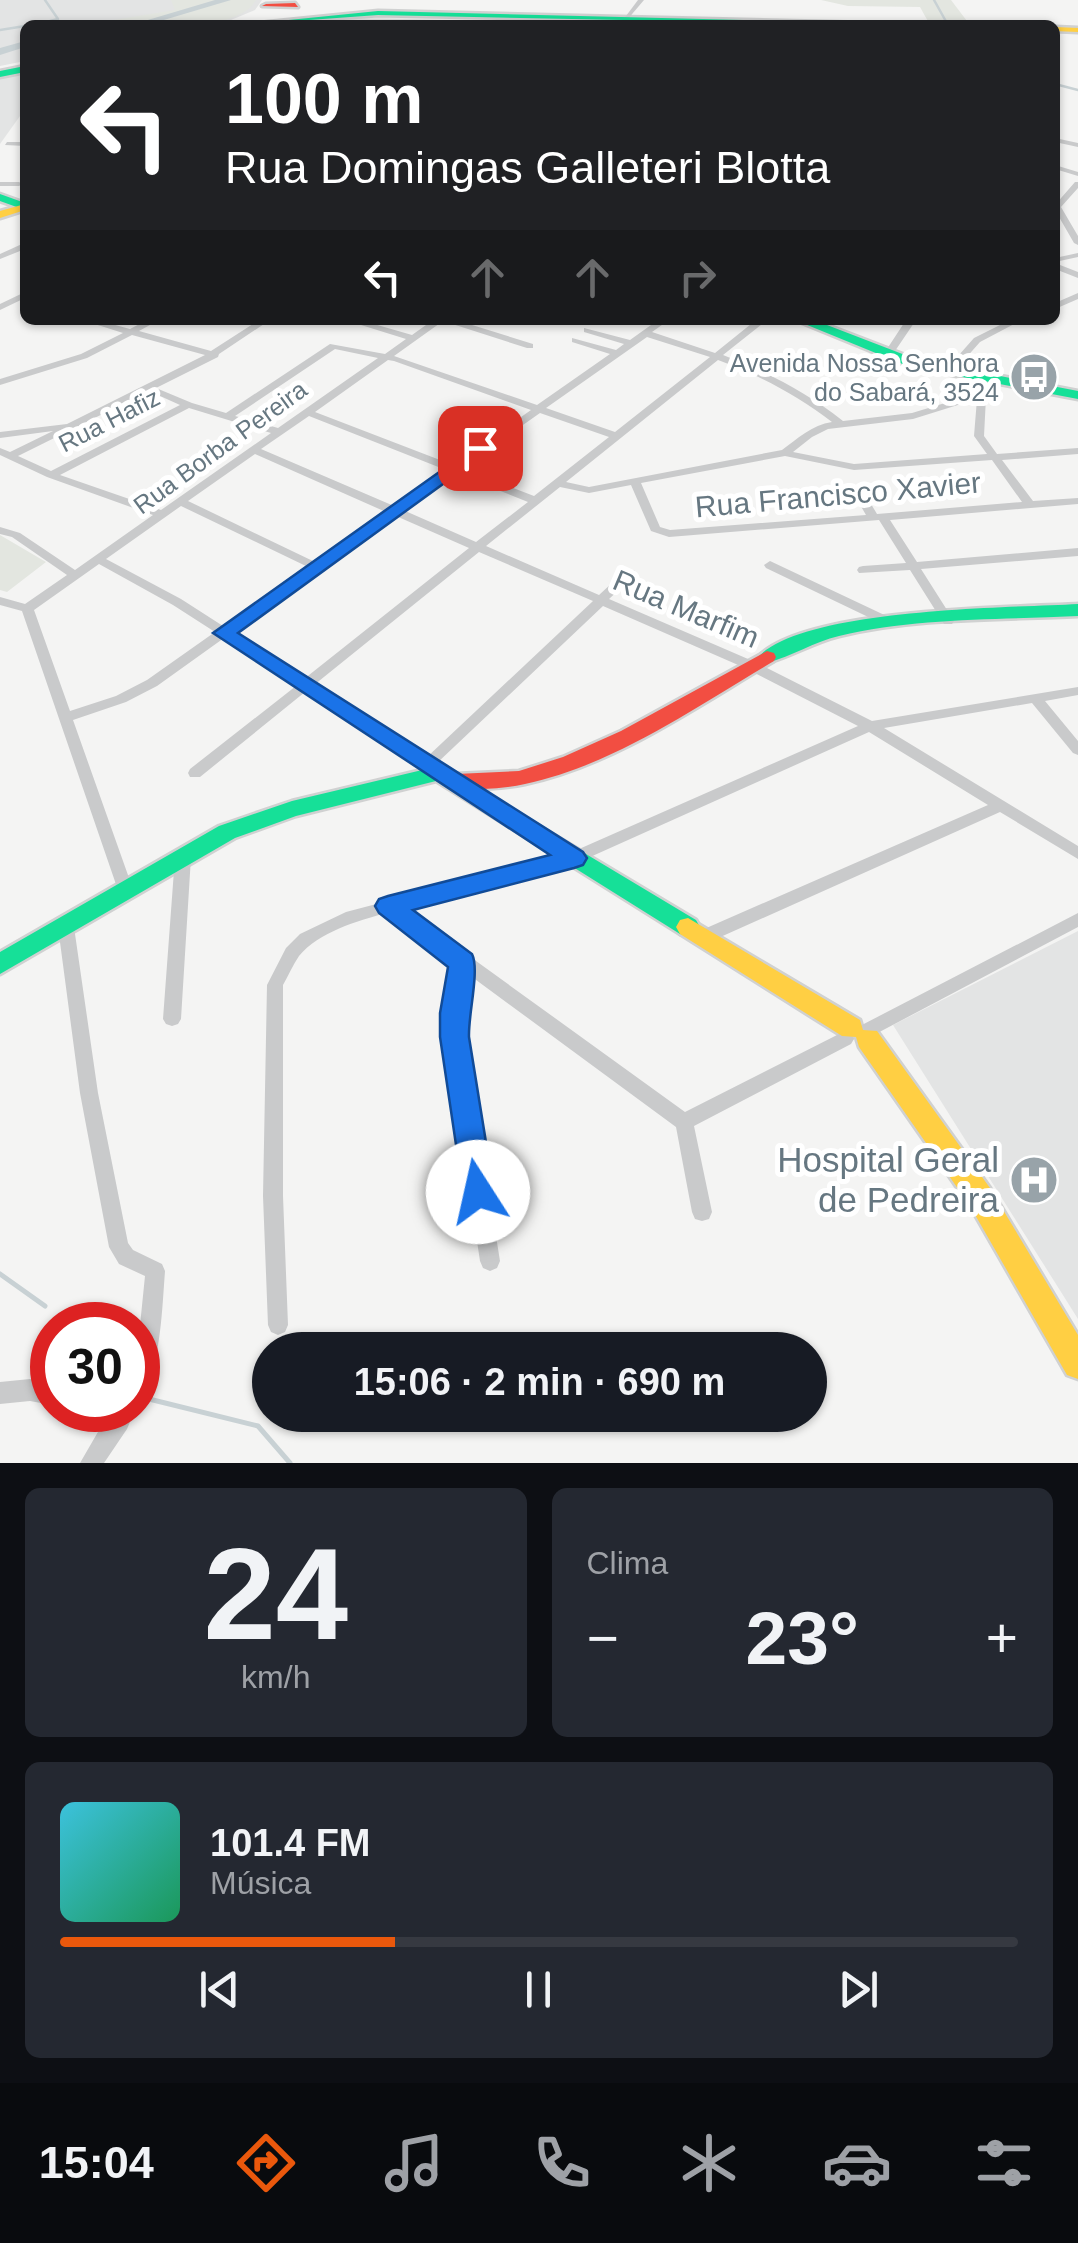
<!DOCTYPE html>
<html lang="pt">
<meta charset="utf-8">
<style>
body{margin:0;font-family:Helvetica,sans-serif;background:#242831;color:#f1f3f6;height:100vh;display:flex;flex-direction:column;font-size:38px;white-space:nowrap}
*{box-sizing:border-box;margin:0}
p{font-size:32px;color:#9ea1a6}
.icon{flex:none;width:55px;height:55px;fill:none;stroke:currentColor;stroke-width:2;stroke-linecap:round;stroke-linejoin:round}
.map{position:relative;height:1463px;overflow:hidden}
.drawer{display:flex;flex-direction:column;gap:25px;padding:25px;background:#0d0f14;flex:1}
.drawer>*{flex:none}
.top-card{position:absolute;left:20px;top:20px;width:1040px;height:305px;border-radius:15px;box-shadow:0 2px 8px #0004;background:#202124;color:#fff;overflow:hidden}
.speed{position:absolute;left:30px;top:1302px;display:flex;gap:20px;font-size:50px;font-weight:700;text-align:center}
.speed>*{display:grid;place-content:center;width:130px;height:130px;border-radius:50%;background:#171b24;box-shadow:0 2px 8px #0004;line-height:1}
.speed .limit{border:15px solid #d22;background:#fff;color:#111}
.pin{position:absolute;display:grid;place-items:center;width:85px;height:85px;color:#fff;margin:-42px;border-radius:20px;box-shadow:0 5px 15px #0006}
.me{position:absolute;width:110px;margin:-55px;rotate:350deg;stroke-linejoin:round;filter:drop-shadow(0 0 8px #0008)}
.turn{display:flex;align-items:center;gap:35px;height:210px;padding:0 40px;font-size:45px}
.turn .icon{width:130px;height:130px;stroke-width:2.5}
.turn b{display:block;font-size:70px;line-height:85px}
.lanes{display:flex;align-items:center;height:95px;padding:0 40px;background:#0003;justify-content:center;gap:50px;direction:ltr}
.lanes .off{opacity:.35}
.big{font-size:75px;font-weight:700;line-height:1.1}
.drawer .tile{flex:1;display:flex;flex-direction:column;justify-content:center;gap:15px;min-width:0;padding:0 35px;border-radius:15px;background:#242831}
.drawer .dial{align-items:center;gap:0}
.dial b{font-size:130px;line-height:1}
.song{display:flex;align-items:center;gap:30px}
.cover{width:120px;height:120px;border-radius:15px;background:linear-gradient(135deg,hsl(190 70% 55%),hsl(150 70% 35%))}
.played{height:10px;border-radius:5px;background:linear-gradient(90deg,#ea580c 35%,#363941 35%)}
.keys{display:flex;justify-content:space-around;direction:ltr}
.heat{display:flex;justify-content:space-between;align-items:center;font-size:55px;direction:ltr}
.drawer .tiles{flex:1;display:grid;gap:25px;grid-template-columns:1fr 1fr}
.tile:last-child{grid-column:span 2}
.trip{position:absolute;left:252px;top:1332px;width:575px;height:100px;border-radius:50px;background:#171b24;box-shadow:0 2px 8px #0004;font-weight:700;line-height:100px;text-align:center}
.tab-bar{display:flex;height:160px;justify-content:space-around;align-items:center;background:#090b0e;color:#9ea1a6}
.tab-bar .icon{width:70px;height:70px}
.tab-bar .selected{color:#ea580c}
.tab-bar b{font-size:45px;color:#f1f3f6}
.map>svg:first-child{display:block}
.built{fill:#e3e4e4}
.green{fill:#e3e6e0}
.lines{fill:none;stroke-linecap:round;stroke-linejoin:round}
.stream-far1{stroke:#c8d1d4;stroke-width:2.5}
.stream{stroke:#c8d1d4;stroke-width:5}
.river{fill:#c8d1d4;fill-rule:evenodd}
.fast-casing{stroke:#d0d1d1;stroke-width:5}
.slow-casing{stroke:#d0d1d1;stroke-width:5}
.jam-casing{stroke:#d0d1d1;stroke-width:5}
.street{fill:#c9cacb;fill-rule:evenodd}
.fast{fill:#16e098;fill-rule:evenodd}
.slow{fill:#ffcf43;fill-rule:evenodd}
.jam{fill:#f24e42;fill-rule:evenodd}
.route{fill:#1a73e8;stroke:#114b97;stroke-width:2.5}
.labels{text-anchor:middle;stroke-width:10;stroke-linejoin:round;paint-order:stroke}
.far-poi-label{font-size:25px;fill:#667781;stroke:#fff;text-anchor:end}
.far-street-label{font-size:25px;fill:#667781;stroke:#fff}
.street-label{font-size:30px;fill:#667781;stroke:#fff}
.near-poi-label{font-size:35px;fill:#667781;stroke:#fff;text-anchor:end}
</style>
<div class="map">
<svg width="1078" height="1463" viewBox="0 0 1078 1463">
<rect width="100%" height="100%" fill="#f4f4f3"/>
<path class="built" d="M0,0H262L255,10L219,25H25V61L0,66Z
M352,18L667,25H285Z
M25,72V109L0,144V76Z
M1078,931V1319L893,1025Z"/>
<path class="green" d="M171,0H256C235,38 122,25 83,25L175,10Z
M821,0H951L970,25H930L920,7L848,6Z
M0,535L46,562L7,592L0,590Z"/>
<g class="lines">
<path class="stream-far1" d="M934,0L948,25
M35,25L58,19L45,0
M0,30L25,26
M1055,84L1078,90"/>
<path class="stream" d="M0,1274L45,1306
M149,1399L258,1426L290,1463"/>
<path class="river" d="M215,0H231L147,25H131Z
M25,41V47L0,55V48Z"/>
<g class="fast-casing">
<path id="fast" d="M378,11L869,23L873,25L378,15L240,25Z
M25,66V72L0,77V71Z
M0,194L25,203V210L0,201Z
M795,320H814L918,360L1078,391V399L910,367Z
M1078,604V616C999,620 917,617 839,636C814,642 792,656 767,663L758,657C805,608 1008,608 1078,604Z
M439,766L696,920L700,927L696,934L688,936L680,934L436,781L296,816L235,838L0,974V952L219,826L292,801Z"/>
</g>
<g class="slow-casing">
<path id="slow" d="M1055,27L1078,28V32L1055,31Z
M25,204V210L0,218V211Z
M688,918L860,1020L863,1030L877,1031L990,1188L1078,1335V1379L1067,1375L970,1206L859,1047L856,1037L842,1036L680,934L676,927L680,920Z"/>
</g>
<g class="jam-casing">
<path id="jam" d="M295,3L298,7L262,6L266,4Z
M767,651L774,653L776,657L774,661C696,707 614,765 525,784C503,789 479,789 456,790L449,787L446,782L449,777L456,774L519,771L563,757L621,731Z"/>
</g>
<path class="street" d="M638,0H644L627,20H623Z
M1055,138L1078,143V147L1055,142Z
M7,142H25V146L5,145Z
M1055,165L1078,172V176L1055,169Z
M0,182H19L23,184L19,186H0Z
M1075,182H1078V188L1061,207L1078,236V245L1074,243L1055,210V205Z
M22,244H25V249L0,259V254Z
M1078,253V257L1055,262V258Z
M1055,263L1078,272V278L1055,269Z
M25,292V298L0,310V304Z
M1078,293V299L1055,309V303Z
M82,320H97L130,329L147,320H159L139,331L211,351L259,320H270L219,354L218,357L156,388L192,403L226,413L330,344L385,354L406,339L345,320H360L412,335L433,320H456L533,344V348H527L443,321L394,356L537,405L610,354L572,342V338L616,350L624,344L584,332V328L630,340L658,320H669L652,332L715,353L756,320H767L723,355C767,372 806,392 843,421L912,413L978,393L979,380L987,378L984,436L997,454L1078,448V454L1002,460L1033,501L1078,498V504L890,520L917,562L1078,548V556L921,569L954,621L952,624H944L910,570L859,573L857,570L859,567L863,566L906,563L879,520L669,537L651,531L631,485L589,493L560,487L486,546L599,595L626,570H634L636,573L634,576L609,599L755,662L872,721L1078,687V695L1045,701L1078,741V755L1073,753L1032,703L884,728L1078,846V859L1000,812L707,943L701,945L695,943L693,938L695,933L988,805L869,732L579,862L404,909L685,1112L839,1034L845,1031L851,1034L854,1039L851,1044L694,1126L712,1212L709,1219L702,1221L695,1219L692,1212L676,1127L468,974L462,1013L464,1037L500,1261L497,1268L490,1271L483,1268L480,1261L446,1037V1013L454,963L386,913C357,921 319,932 299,956C293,965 288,976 283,985V1196L288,1325L285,1332L278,1335L271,1332L268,1325L263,1196L267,985L286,948L300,934L346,912L570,853L858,726L745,668L603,606L436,764L446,773L444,777H434L305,692L200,777H190L188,773L190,769L296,686L224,638L157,686L126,702L73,720L134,892L132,896L126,898L120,896L22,611L0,605V597L25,604L67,575L12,537L0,534V527L20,533L75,570L153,515L47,477L0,455V448L10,452L53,431L0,438V432L67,424L205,355L132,335L87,358L0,385V379L81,354L123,333ZM647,337L710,357L615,432L546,408ZM335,349L378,358L278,428L235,416ZM388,360L394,361L531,410L453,465L315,412ZM718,360C759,375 797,395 832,422C812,425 797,439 782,450L589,487L566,482ZM149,391L180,405L51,471L18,456ZM977,399L974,436L987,454L854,464L793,452L812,437L828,429L913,419ZM189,408L271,433L161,510L60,475ZM540,413L609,437L534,496L462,468ZM309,416L446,470L394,506L261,449ZM255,454L386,512L315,562L188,501ZM785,456L854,470L992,460L1022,502L877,514L865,494L861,493L855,496L866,515L670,530L660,527L641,483ZM455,473L528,502L476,542L403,510ZM181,506L308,567L223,626L181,599L106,559ZM396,516L469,548L304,679L232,632ZM479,552L593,601L426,758L314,685ZM99,564L173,605L215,632L147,680L116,696L70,711L34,610Z
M906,320H916L895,351H889L887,349Z
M1010,320H1022L980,342L957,368H951V364L974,338Z
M770,561L895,620L897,623L895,626H887L766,568L764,565Z
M183,851L188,853L191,857L181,1019L178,1024L172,1026L166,1024L163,1019L175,857L178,853Z
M1078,913V927L870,1037L864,1039L858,1037L855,1032L858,1027Z
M66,921L72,922L74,927L98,1093L128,1243L133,1250L162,1264L165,1271C162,1311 161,1353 146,1391L138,1394V1345L145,1276L119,1264L109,1247L80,1093L58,927L60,922Z
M30,1379L52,1385V1405L30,1401L0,1404V1382Z
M80,1410H135L127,1429L104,1463H80L102,1425L83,1418Z"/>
<use href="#fast" class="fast"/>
<use href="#slow" class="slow"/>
<use href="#jam" class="jam"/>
</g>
<path class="route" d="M480,443L487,445V452L238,633L583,852L587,858L583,865L574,868L413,910L472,954C480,970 468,1015 469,1037L494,1192L490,1203L478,1208L467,1203L463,1192L440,1037V1013L448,967L379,913L375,906L379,899L388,896L550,855L213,633Z"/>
<defs>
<g id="bus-disc" transform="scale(2.5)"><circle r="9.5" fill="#98a3a9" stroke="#fff"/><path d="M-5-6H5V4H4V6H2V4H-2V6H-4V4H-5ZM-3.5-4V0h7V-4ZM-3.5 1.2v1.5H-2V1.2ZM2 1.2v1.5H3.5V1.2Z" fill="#fff"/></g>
<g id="hospital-disc" transform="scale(2.5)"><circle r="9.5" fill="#98a3a9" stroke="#fff"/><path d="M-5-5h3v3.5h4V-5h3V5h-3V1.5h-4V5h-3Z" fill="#fff"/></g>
</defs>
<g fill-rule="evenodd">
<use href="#bus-disc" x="1034" y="377"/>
<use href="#hospital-disc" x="1034" y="1180"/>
</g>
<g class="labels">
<g class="far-poi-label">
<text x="999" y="372">Avenida Nossa Senhora<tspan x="999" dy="29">do Sabará, 3524</tspan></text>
</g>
<g class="far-street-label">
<text transform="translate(109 420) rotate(-27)" y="9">Rua Hafiz</text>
<text transform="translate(220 447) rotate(-36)" y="9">Rua Borba Pereira</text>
</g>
<g class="street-label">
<text transform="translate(838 495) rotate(-5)" y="10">Rua Francisco Xavier</text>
<text transform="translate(686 609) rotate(23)" y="10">Rua Marfim</text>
</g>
<g class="near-poi-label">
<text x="999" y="1172">Hospital Geral<tspan x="999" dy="40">de Pedreira</tspan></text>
</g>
</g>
</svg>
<div class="speed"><div class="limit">30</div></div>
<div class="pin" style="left:480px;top:448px;background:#d93025"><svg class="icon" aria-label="arrive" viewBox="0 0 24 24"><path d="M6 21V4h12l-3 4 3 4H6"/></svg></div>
<svg class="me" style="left:478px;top:1192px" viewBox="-20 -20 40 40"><circle r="19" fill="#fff"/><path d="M0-13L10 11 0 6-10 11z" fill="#1a73e8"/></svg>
<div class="trip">15:06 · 2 min · 690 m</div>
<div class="top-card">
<div class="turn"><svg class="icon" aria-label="left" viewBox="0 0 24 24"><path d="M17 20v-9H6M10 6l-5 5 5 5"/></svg><div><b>100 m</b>Rua Domingas Galleteri Blotta</div></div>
<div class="lanes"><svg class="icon" aria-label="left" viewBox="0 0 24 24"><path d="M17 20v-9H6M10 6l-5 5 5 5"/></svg><svg class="icon off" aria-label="ahead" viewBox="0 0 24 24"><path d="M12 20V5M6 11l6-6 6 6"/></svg><svg class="icon off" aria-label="ahead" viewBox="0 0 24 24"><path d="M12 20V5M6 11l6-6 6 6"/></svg><svg class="icon off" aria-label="right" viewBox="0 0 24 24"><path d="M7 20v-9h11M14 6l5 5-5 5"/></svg></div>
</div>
</div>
<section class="drawer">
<div class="tiles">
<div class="tile dial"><b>24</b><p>km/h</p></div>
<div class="tile"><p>Clima</p>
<div class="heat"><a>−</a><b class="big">23°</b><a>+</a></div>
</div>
<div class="tile">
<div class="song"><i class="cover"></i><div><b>101.4 FM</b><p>Música</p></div></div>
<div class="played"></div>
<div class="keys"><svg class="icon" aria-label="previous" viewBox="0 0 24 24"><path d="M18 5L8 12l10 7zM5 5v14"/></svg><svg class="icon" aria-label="pause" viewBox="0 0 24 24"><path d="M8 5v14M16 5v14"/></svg><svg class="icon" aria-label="next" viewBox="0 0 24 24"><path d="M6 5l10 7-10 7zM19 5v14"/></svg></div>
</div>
</div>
</section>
<nav class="tab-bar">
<b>15:04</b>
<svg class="icon selected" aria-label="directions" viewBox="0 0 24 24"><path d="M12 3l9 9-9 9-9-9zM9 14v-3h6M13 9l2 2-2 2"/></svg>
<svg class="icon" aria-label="music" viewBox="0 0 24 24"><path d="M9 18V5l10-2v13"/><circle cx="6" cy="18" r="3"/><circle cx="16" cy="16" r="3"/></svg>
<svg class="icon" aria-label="phone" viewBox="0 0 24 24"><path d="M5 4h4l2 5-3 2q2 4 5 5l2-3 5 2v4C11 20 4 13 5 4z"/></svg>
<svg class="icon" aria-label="climate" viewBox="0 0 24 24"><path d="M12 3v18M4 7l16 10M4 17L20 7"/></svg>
<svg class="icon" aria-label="car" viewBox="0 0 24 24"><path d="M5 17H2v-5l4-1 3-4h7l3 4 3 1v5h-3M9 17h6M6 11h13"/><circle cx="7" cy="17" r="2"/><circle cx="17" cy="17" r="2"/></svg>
<svg class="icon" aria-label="filters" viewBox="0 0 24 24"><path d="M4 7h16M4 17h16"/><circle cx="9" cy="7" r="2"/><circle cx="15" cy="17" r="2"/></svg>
</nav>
